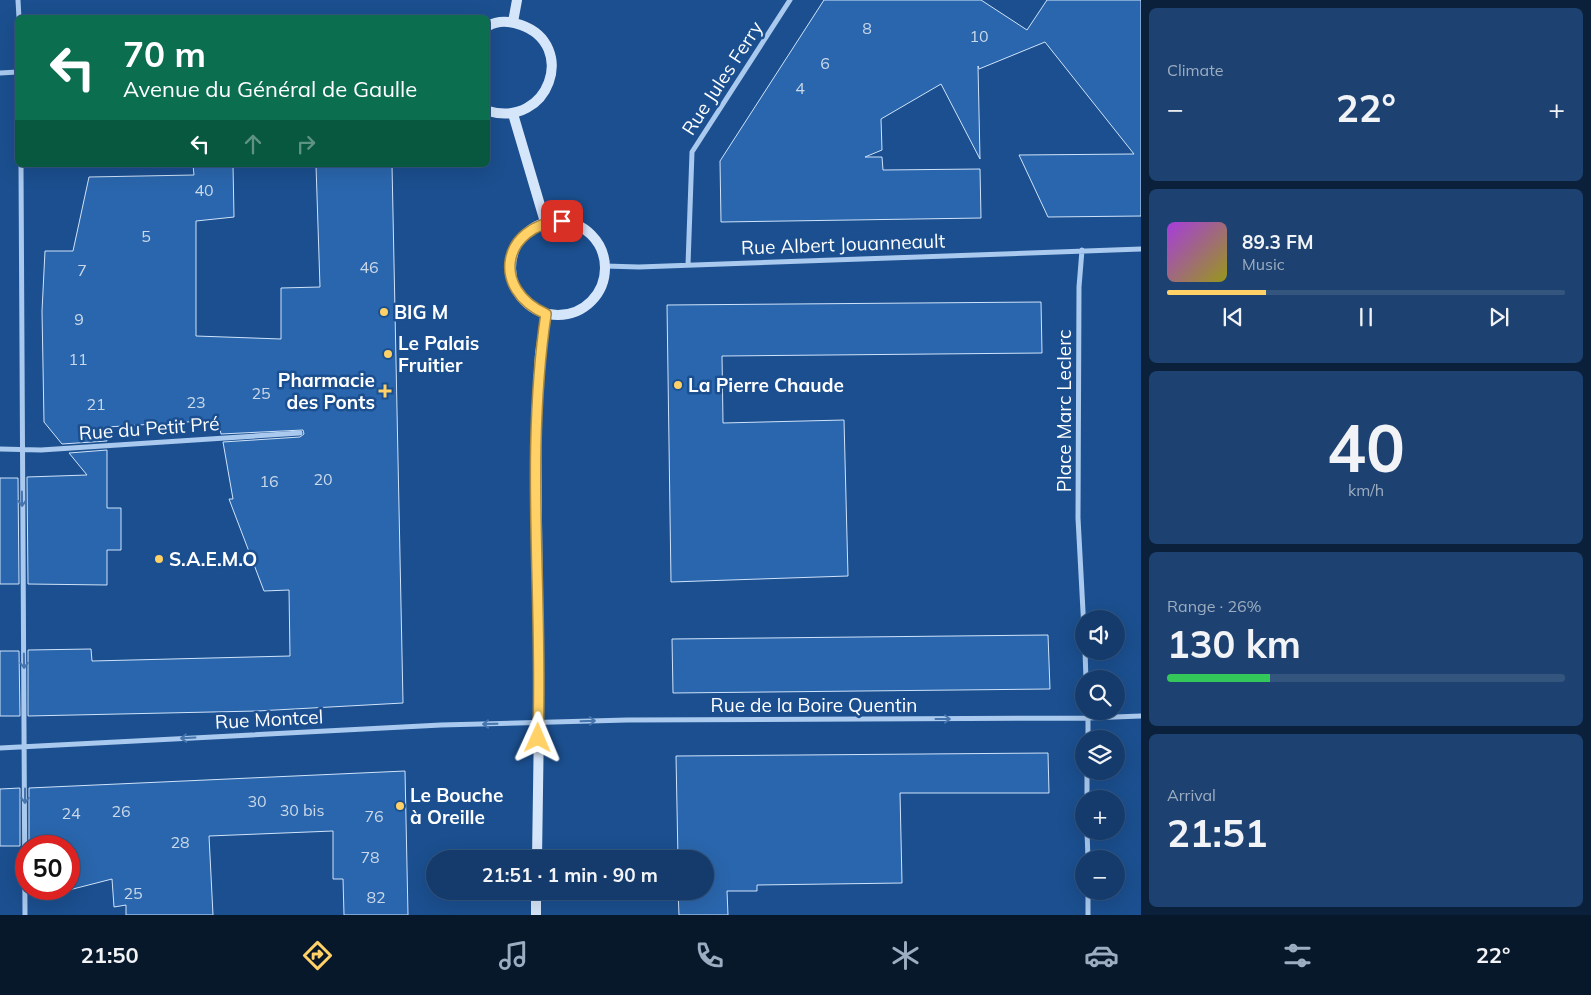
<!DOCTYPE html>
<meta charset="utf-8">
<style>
body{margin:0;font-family:Mulish,sans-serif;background:#1d4271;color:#f1f3f6;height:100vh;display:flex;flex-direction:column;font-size:19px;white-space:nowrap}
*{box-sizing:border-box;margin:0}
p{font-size:16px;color:#9dadc1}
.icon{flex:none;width:28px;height:28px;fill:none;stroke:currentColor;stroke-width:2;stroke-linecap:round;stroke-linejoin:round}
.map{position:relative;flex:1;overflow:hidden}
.panel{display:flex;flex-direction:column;gap:8px;padding:8px;background:#0b203b;width:450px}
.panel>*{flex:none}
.banner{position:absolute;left:15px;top:15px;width:475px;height:152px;border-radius:8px;box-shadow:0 5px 20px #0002,0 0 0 1px #33557e;background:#0b6e4f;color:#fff;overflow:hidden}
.tools{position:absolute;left:1075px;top:610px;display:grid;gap:10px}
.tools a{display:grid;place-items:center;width:50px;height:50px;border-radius:50%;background:#143b6b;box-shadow:0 5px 20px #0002,0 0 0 1px #33557e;font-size:25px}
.speed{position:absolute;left:15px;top:835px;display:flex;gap:10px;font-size:25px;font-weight:700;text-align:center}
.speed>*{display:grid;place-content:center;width:65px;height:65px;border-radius:50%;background:#143b6b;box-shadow:0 5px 20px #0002,0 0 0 1px #33557e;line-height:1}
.speed .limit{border:8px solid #d22;background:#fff;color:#111}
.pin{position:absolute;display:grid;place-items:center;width:42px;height:42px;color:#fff;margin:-21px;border-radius:10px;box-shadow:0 2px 8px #0006}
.me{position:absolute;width:55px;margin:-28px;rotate:1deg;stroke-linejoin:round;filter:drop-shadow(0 0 4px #0008)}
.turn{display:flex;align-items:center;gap:18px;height:105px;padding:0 25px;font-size:22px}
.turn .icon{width:65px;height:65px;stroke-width:2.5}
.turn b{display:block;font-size:35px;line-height:42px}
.lanes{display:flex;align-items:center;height:48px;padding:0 25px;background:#0003;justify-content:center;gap:25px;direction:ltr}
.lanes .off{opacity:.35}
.big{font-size:38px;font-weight:700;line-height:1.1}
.panel .widget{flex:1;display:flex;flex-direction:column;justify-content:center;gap:8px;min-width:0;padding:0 18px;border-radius:8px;background:#1d4271}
.panel .dial{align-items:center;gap:0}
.dial b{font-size:65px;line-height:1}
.song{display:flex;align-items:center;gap:15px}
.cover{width:60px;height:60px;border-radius:8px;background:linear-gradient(135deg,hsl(280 70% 55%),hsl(60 70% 35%))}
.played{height:5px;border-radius:2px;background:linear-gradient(90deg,#ffd166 25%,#33557e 25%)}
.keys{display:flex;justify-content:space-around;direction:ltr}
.heat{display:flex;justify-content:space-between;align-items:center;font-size:28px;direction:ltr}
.charge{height:8px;border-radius:4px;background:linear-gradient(90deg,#34c759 26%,#33557e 0)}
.trip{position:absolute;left:426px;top:850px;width:288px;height:50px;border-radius:25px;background:#143b6b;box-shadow:0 5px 20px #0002,0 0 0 1px #33557e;font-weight:700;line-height:50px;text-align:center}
.tab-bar{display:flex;height:80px;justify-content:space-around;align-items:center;background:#08182b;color:#9dadc1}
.tab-bar .icon{width:35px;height:35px}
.tab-bar .selected{color:#ffd166}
.tab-bar b{font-size:22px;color:#f1f3f6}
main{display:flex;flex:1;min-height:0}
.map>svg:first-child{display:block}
.building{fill:#2a66ad;stroke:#cfe3fa}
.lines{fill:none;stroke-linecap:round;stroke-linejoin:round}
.street{stroke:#a9c9ee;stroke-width:5}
.secondary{stroke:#d6e6fa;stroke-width:10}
.oneway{stroke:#4674ac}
.route-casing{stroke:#a68842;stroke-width:12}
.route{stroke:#ffd166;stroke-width:9}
.poi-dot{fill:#ffd166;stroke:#1b4f8f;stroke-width:2}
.labels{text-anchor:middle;stroke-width:5;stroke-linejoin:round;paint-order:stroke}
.number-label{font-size:16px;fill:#cad9ea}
.street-label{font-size:19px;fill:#fff;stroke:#1b4f8f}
.poi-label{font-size:19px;font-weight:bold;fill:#fff;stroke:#1b4f8f;text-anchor:start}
</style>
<main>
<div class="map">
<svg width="1141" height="915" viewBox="0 0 1141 915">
<rect width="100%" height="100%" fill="#1b4f8f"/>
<path class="building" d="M824,0H981L1027,30L1047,0H1141V216L1048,217L1019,155L1134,154L1045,42L979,69L978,66L980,159L941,84L881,119L882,150L865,157H882L883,170L980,169L981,218L721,222L720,161Z
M193,165H233L234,217L196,221V336L281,339V288L320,287L316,165H392L403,703L257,711L28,716V650L91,649L92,661L290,656L289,590L264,591L229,499H233L223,442L300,437L304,434L303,430L221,434L218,420L107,427V441L62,444L44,422L42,311L45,251H73L89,177L194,175Z
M1041,302L1042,353L722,356L723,423L844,420L848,576L671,582L667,305Z
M107,450V508H121V550H107V585L28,584L27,477L87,475L69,453Z
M0,478H18L19,584H0Z
M1048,635L1050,689L673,693L672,639Z
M0,651H19L20,716H0Z
M1048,753L1049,793H900L902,883L757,885V891H727L728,915H679L678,891H705V859H678L676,756Z
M405,771L408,915H344L343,879H333V831L209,836L213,915H126V905L114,907L112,879L69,890V846H29V788Z
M20,788V846H0V789Z"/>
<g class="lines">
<path class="street" d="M18,0L19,18
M0,73L18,72
M21,165L25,915
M1082,250L1079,287L1078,518L1084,630
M688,265L692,152L790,0
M605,266L639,267L1141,249
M0,449L41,450L300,433
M1085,651L1086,679
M1088,711V718L1141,716
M0,748L441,725L627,720L1088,718V739
M1087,771V799
M1087,831L1088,859
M1088,891V915"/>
<path class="secondary" d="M513,22L517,0
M488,26C498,20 510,21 521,25C578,45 549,129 488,111
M513,114L545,222
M511 268a47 47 0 1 1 94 0a47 47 0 1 1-94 0Z
M537,859L539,723L536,420L540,354L546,314
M536,915V891"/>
</g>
<defs><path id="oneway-shaft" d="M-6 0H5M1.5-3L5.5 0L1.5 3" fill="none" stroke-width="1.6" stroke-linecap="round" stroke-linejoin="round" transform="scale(1.25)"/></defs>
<g class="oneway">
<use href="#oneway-shaft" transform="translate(22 499) rotate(89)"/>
<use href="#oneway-shaft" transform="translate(24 661) rotate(89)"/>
<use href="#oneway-shaft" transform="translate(943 719)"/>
<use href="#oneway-shaft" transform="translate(588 721) rotate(-2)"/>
<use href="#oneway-shaft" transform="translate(490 724) rotate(179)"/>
<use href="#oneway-shaft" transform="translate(188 738) rotate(177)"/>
<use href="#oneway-shaft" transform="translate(25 796) rotate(90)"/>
</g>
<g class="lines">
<g class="route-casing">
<path id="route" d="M538,738C543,597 525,454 546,314C490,289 502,225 562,221"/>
</g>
<use href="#route" class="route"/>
</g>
<g class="poi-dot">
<circle cx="384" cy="312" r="5"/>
<circle cx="388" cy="354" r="5"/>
<circle cx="678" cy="385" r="5"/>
<path d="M382.5 383.5h5v5h5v5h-5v5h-5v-5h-5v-5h5z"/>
<circle cx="159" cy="559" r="5"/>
<circle cx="400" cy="806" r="5"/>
</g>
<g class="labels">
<g class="number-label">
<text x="867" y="34">8</text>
<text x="979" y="42">10</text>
<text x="825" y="69">6</text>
<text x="800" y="94">4</text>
<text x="204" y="196">40</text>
<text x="146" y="242">5</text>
<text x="369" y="273">46</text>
<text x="82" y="276">7</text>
<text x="79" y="325">9</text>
<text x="78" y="365">11</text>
<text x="261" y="399">25</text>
<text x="196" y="408">23</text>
<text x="96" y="410">21</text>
<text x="323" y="485">20</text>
<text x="269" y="487">16</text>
<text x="257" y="807">30</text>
<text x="302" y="816">30 bis</text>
<text x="121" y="817">26</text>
<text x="71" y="819">24</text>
<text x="374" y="822">76</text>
<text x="180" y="848">28</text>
<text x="370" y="863">78</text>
<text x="133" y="899">25</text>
<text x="376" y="903">82</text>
</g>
<g class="street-label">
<text transform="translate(722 78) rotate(-57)" y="7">Rue Jules Ferry</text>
<text transform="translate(843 244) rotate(-2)" y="7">Rue Albert Jouanneault</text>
<text transform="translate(1064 411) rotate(-90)" y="7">Place Marc Leclerc</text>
<text transform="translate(149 428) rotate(-4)" y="7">Rue du Petit Pré</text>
<text x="814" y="712">Rue de la Boire Quentin</text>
<text transform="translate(269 719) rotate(-3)" y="7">Rue Montcel</text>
</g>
<g class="poi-label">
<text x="394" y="319">BIG M</text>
<text x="398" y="350">Le Palais<tspan x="398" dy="22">Fruitier</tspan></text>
<text x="375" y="387" text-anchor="end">Pharmacie<tspan x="375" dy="22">des Ponts</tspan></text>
<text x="688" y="392">La Pierre Chaude</text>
<text x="169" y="566">S.A.E.M.O</text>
<text x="410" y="802">Le Bouche<tspan x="410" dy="22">à Oreille</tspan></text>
</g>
</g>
</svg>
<div class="tools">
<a><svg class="icon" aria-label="sound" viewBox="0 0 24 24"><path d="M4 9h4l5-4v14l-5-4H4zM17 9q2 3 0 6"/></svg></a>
<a><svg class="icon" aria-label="search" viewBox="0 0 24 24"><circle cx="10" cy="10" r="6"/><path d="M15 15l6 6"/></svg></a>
<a><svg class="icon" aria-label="layers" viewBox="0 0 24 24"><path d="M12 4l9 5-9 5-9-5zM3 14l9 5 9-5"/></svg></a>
<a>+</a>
<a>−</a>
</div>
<div class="speed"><div class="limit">50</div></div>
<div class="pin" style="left:562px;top:221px;background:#d93025"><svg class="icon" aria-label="arrive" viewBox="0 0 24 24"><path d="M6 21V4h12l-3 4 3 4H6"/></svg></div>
<svg class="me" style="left:538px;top:738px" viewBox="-20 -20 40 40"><path d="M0-17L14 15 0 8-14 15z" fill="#ffd166" stroke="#fff" stroke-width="4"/></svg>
<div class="trip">21:51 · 1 min · 90 m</div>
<div class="banner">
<div class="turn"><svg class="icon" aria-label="left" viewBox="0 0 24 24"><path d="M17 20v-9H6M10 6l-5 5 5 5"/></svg><div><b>70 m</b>Avenue du Général de Gaulle</div></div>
<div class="lanes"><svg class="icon" aria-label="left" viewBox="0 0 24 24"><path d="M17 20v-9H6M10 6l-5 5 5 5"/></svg><svg class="icon off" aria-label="ahead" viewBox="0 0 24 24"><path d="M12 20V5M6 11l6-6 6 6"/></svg><svg class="icon off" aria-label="right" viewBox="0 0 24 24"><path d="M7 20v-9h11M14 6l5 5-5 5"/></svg></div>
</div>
</div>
<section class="panel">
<div class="widget"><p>Climate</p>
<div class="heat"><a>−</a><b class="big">22°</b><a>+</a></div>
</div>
<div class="widget">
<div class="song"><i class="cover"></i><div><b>89.3 FM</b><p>Music</p></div></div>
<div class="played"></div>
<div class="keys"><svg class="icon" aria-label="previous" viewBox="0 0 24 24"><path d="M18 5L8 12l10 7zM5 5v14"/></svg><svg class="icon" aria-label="pause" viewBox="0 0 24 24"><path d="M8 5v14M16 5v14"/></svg><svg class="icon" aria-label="next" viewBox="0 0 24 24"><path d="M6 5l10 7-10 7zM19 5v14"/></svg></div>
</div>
<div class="widget dial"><b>40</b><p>km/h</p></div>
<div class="widget"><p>Range · 26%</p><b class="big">130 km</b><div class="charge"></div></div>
<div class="widget"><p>Arrival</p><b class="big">21:51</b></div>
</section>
</main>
<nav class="tab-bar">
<b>21:50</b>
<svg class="icon selected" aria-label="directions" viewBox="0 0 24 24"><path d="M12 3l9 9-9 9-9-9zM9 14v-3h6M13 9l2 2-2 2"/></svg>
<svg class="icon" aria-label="music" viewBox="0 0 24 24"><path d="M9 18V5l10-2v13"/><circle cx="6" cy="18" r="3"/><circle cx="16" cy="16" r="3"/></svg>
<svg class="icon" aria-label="phone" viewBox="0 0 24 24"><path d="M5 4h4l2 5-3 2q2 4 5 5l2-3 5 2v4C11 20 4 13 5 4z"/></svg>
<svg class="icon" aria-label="climate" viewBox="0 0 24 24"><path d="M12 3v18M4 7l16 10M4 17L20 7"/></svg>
<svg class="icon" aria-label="car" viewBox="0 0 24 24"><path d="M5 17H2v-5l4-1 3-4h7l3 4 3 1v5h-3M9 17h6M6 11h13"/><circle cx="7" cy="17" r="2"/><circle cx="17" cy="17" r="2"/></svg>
<svg class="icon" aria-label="filters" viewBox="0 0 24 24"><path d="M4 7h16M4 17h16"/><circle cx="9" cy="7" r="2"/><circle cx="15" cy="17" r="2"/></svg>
<b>22°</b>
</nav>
